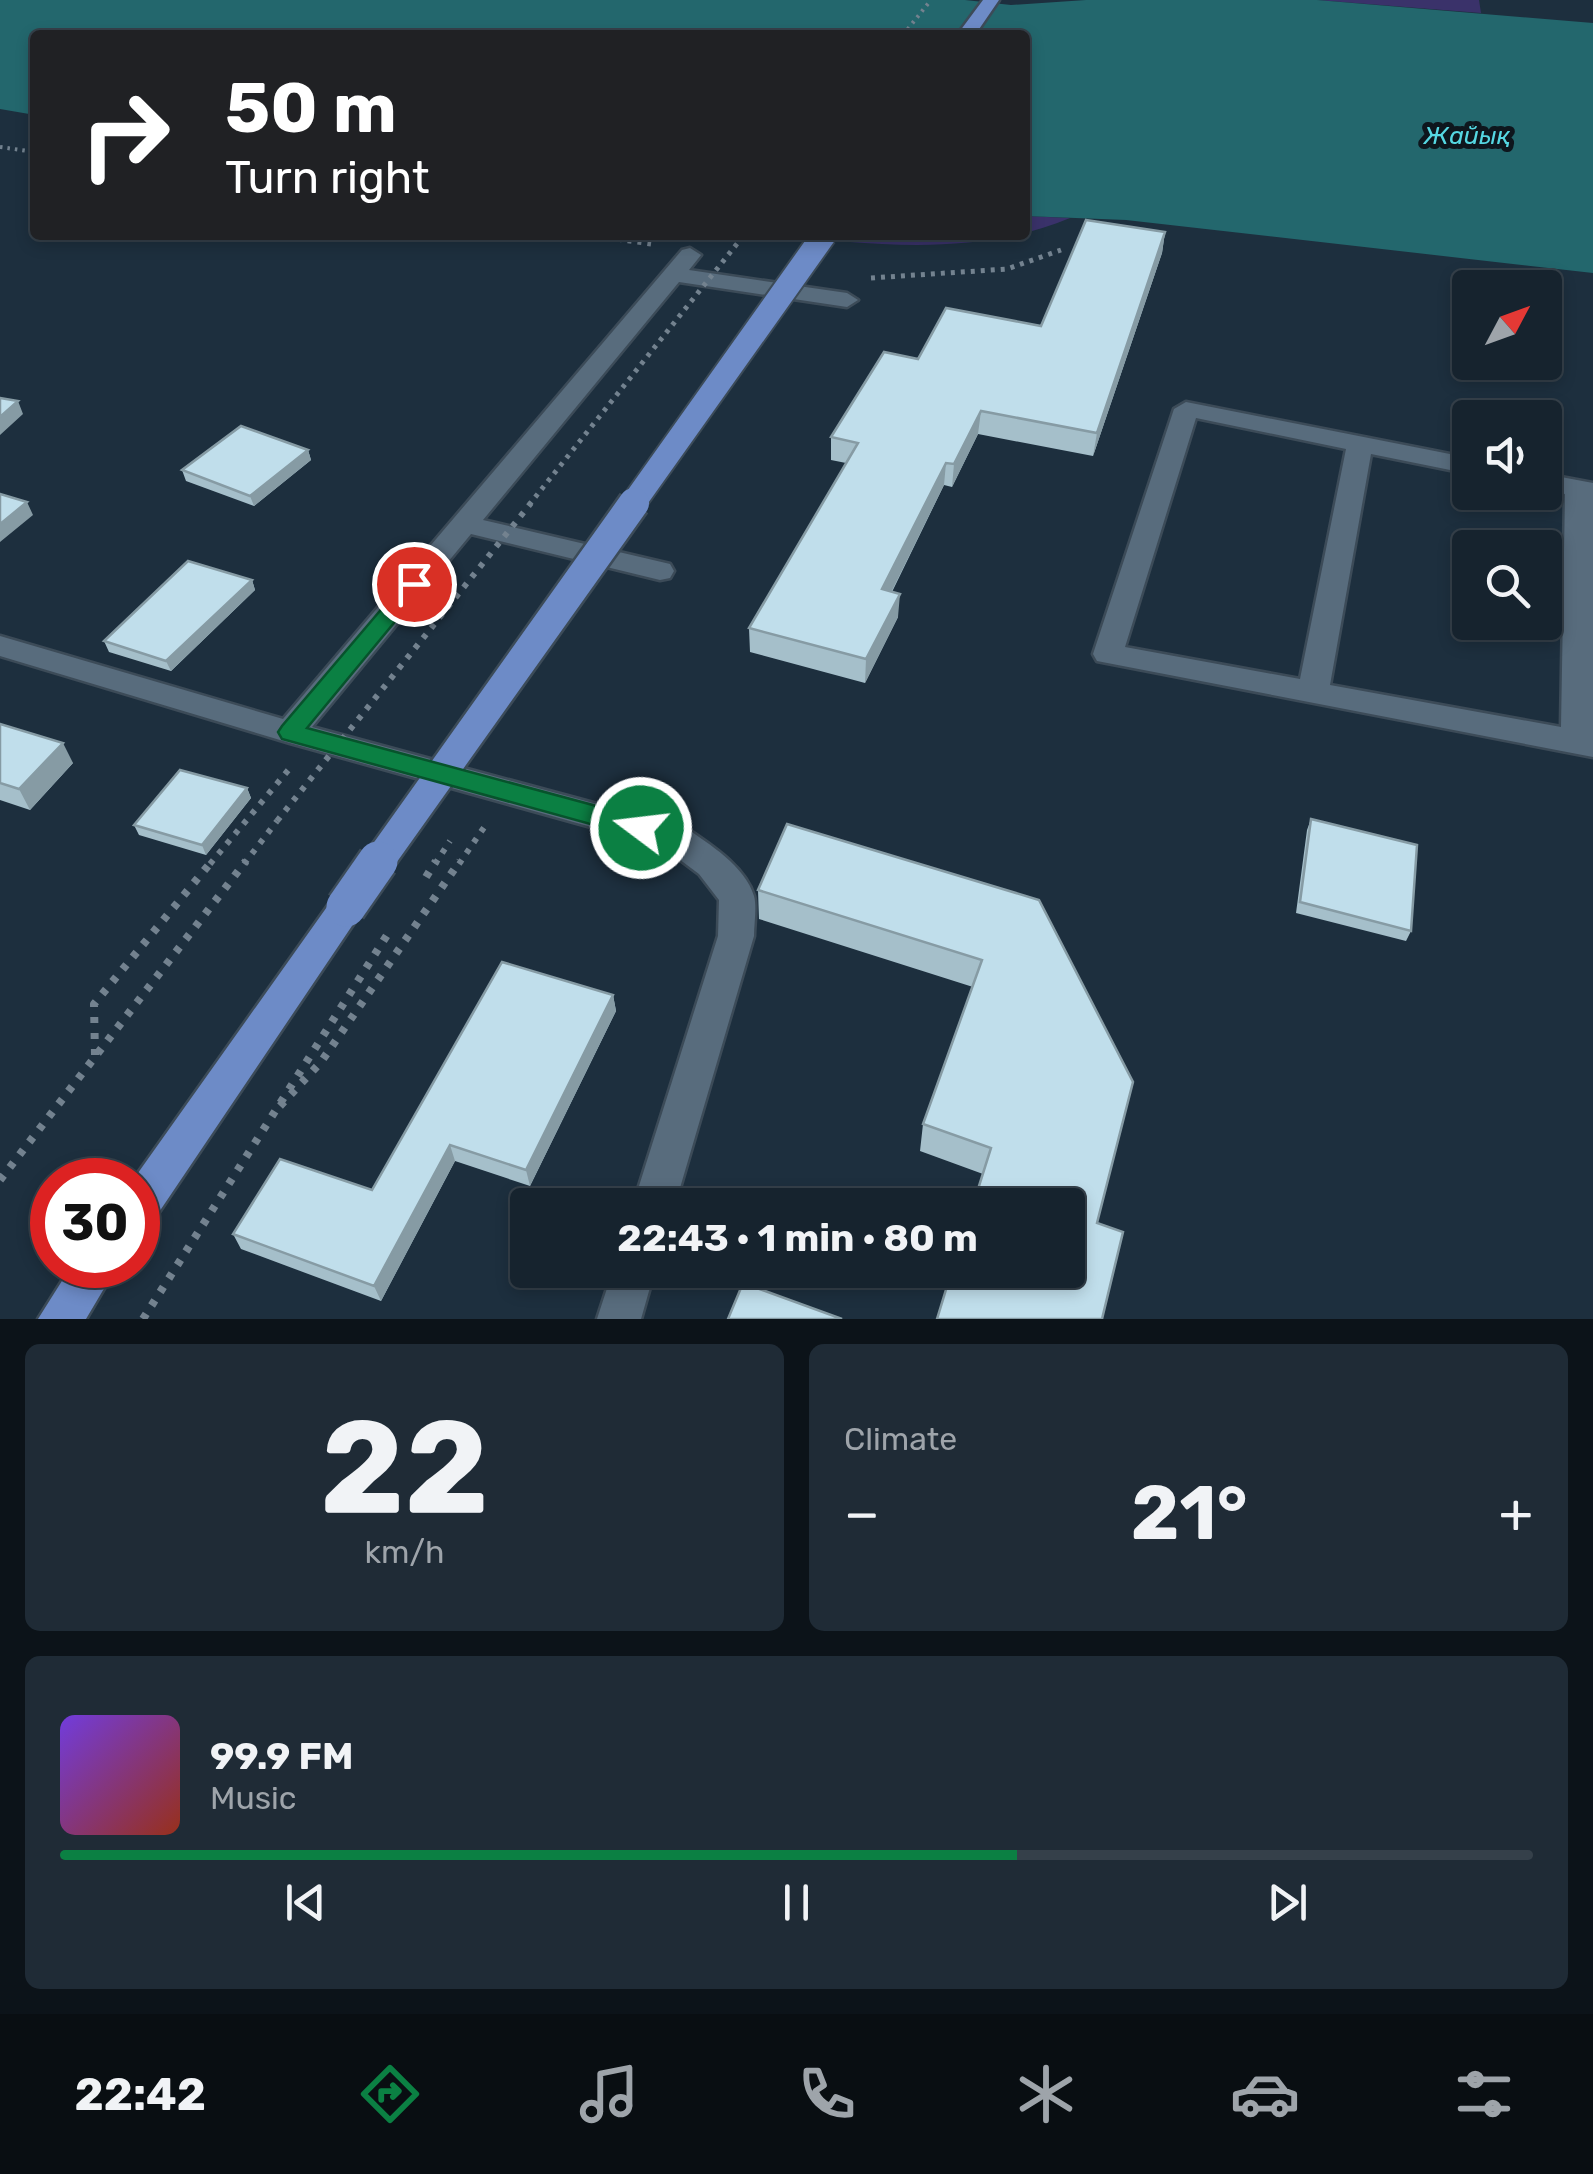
<!DOCTYPE html>
<meta charset="utf-8">
<style>
body{margin:0;font-family:Rubik,sans-serif;background:#1f2b36;color:#f1f3f6;height:100vh;display:flex;flex-direction:column;font-size:38px;white-space:nowrap}
*{box-sizing:border-box;margin:0}
p{font-size:32px;color:#9ea4aa}
.icon{flex:none;width:55px;height:55px;fill:none;stroke:currentColor;stroke-width:2;stroke-linecap:round;stroke-linejoin:round}
.map{position:relative;height:1319px;overflow:hidden}
.panel{display:flex;flex-direction:column;gap:25px;padding:25px;background:#0c1319;flex:1}
.panel>*{flex:none}
.hud{position:absolute;left:30px;top:30px;width:1000px;height:210px;border-radius:10px;box-shadow:0 5px 15px #0003,0 0 0 2px #35404a;background:#202124;color:#fff;overflow:hidden}
.needle{width:65px;rotate:49deg}
.fabs{position:absolute;left:1452px;top:270px;display:grid;gap:20px}
.fabs a{display:grid;place-items:center;width:110px;height:110px;border-radius:10px;background:#16232e;box-shadow:0 5px 15px #0003,0 0 0 2px #35404a;font-size:50px}
.speed{position:absolute;left:30px;top:1158px;display:flex;gap:20px;font-size:50px;font-weight:700;text-align:center}
.speed>*{display:grid;place-content:center;width:130px;height:130px;border-radius:50%;background:#16232e;box-shadow:0 5px 15px #0003,0 0 0 2px #35404a;line-height:1}
.speed .limit{border:15px solid #d22;background:#fff;color:#111}
.pin{position:absolute;display:grid;place-items:center;width:85px;height:85px;color:#fff;margin:-42px;border:5px solid #fff;border-radius:50%;box-shadow:0 2px 10px #0007}
.me{position:absolute;width:110px;margin:-55px;rotate:285deg;stroke-linejoin:round;filter:drop-shadow(0 0 8px #0008)}
.turn{display:flex;align-items:center;gap:35px;height:210px;padding:0 30px;font-size:45px}
.turn .icon{width:130px;height:130px;stroke-width:2.5}
.turn b{display:block;font-size:70px;line-height:85px}
.big{font-size:75px;font-weight:700;line-height:1.1}
.panel .card{flex:1;display:flex;flex-direction:column;justify-content:center;gap:15px;min-width:0;padding:0 35px;border-radius:15px;background:#1f2b36}
.panel .dial{align-items:center;gap:0}
.dial b{font-size:130px;line-height:1}
.song{display:flex;align-items:center;gap:30px}
.cover{width:120px;height:120px;border-radius:15px;background:linear-gradient(135deg,hsl(260 70% 55%),hsl(10 70% 35%))}
.played{height:10px;border-radius:5px;background:linear-gradient(90deg,#0b8043 65%,#35404a 65%)}
.keys{display:flex;justify-content:space-around;direction:ltr}
.heat{display:flex;justify-content:space-between;align-items:center;font-size:55px;direction:ltr}
.panel .tiles{flex:1;display:grid;gap:25px;grid-template-columns:1fr 1fr}
.card:last-child{grid-column:span 2}
.trip{position:absolute;left:510px;top:1188px;width:575px;height:100px;border-radius:10px;background:#16232e;box-shadow:0 5px 15px #0003,0 0 0 2px #35404a;font-weight:700;line-height:100px;text-align:center}
.tabs{display:flex;height:160px;justify-content:space-around;align-items:center;background:#090e12;color:#9ea4aa}
.tabs .icon{width:70px;height:70px}
.tabs .active{color:#0b8043}
.tabs b{font-size:45px;color:#f1f3f6}
.map>svg:first-child{display:block}
.green{fill:#3a326a}
.water{fill:#23676d}
.lines{fill:none;stroke-linecap:round;stroke-linejoin:round}
.minor-casing{stroke:#3c4b58;stroke-width:5}
.major-casing{stroke:#3c4b58;stroke-width:5}
.path-far3{stroke:#73828f;stroke-width:4;stroke-dasharray:2.5 5;stroke-linecap:butt}
.path-far2{stroke:#73828f;stroke-width:5;stroke-dasharray:4 6;stroke-linecap:butt}
.path-far1{stroke:#73828f;stroke-width:6;stroke-dasharray:5 8;stroke-linecap:butt}
.path{stroke:#73828f;stroke-width:8;stroke-dasharray:6 10;stroke-linecap:butt}
.minor{fill:#586c7d;fill-rule:evenodd}
.major{fill:#6d8bc7;fill-rule:evenodd}
.major-bridge-far2-casing{stroke:#3c4b58;stroke-width:28;stroke-linecap:butt}
.major-bridge-far1-casing{stroke:#3c4b58;stroke-width:35;stroke-linecap:butt}
.major-bridge-casing{stroke:#3c4b58;stroke-width:44;stroke-linecap:butt}
.path-bridge-far2{stroke:#73828f;stroke-width:5;stroke-dasharray:4 6;stroke-linecap:butt}
.path-bridge-far1{stroke:#73828f;stroke-width:6;stroke-dasharray:5 8;stroke-linecap:butt}
.path-bridge{stroke:#73828f;stroke-width:8;stroke-dasharray:6 10;stroke-linecap:butt}
.major-bridge-far2{stroke:#6d8bc7;stroke-width:24}
.major-bridge-far1{stroke:#6d8bc7;stroke-width:30}
.major-bridge{stroke:#6d8bc7;stroke-width:39}
.wall{fill:#a5bfca}
.shaded-wall{fill:#869ba4}
.building{fill:#c0deeb;stroke:#869ba4;stroke-width:2.5}
.route{fill:#0b8043;stroke:#07532c;stroke-width:2.5}
.labels{text-anchor:middle;stroke-width:10;stroke-linejoin:round;paint-order:stroke}
.far-water-label{font-size:25px;font-style:italic;fill:#55d7e2;stroke:#0e161d}
</style>
<div class="map">
<svg width="1593" height="1319" viewBox="0 0 1593 1319">
<rect width="100%" height="100%" fill="#1d2f3e"/>
<path class="green" d="M1317,0H1479L1481,13Z
M1025,216L1070,218C976,257 875,245 776,235H1025Z"/>
<path class="water" d="M0,0H965L1011,5L1086,0H1317L1593,23V273L1126,220L1025,216V35H35V115L0,109Z"/>
<g class="lines">
<g class="minor-casing">
<path id="minor" d="M690,248L701,255L689,270L847,293L858,300L847,307L679,282L483,520L670,564L674,571L670,578L660,580L471,534L312,727L686,828C709,844 745,866 754,896C757,907 754,924 754,936L675,1205H633L718,936L719,900L699,874L663,847L290,743L0,656V636L283,719L682,250Z
M1186,402L1470,458V474L1371,454L1330,685L1561,727L1565,494L1545,490V474L1593,483V757L1097,661L1093,654L1174,409ZM1196,418L1346,449L1300,679L1125,647Z
M613,1270H655L641,1319H597Z"/>
</g>
<g class="major-casing">
<path id="major" d="M983,0H999L975,35H957Z
M346,893L358,897L364,907L358,917L153,1221L138,1226V1180H133L334,897Z
M72,1265H118L86,1319H38Z"/>
</g>
<path class="path-far3" d="M903,35L931,0
M0,147L35,152"/>
<path class="path-far2" d="M588,235L651,244
M871,278L1007,269L1061,250"/>
<path class="path-far1" d="M210,864L290,768
M244,864L277,821
M459,864L485,826"/>
<path class="path" d="M95,1055L94,1004L212,861
M280,1106L321,1062L460,861
M0,1180L246,861
M143,1319L389,932"/>
<use href="#minor" class="minor"/>
<use href="#major" class="major"/>
<g class="major-bridge-far2-casing">
<path id="major-bridge-far2" d="M632,505L824,235"/>
</g>
<g class="major-bridge-far1-casing">
<path id="major-bridge-far1" d="M377,864L634,503"/>
</g>
<g class="major-bridge-casing">
<path id="major-bridge" d="M346,907L378,861"/>
</g>
<path class="path-bridge-far2" d="M529,505L744,235"/>
<path class="path-bridge-far1" d="M277,821L531,503
M435,864L450,841"/>
<path class="path-bridge" d="M426,877L436,861"/>
<use href="#major-bridge-far2" class="major-bridge-far2"/>
<use href="#major-bridge-far1" class="major-bridge-far1"/>
<use href="#major-bridge" class="major-bridge"/>
</g>
<path class="wall" d="M1165,232L1162,253L1093,456L978,434L952,487L944,485L892,592L898,617L865,683L750,652L749,628L846,463L831,460V437L918,359L1041,326Z
M308,450L311,460L254,506L186,481L182,470Z
M252,580L255,590L171,671L109,652L104,641Z
M0,724L73,763L30,810L0,800Z
M247,788L251,798L206,855L139,835L134,825Z
M1311,819L1411,931L1406,941L1296,913L1307,830Z
M758,890L1039,900L1097,1223L983,1174L920,1151L923,1124L973,987L759,919Z
M613,995L616,1011L530,1186L455,1161L381,1301L241,1249L233,1234L372,1190Z"/>
<path class="shaded-wall" d="M1165,232L1162,253L1093,456L1097,433Z
M18,401L23,414L0,435V417Z
M981,411L978,434L952,487L954,464Z
M308,450L311,460L254,506L250,496Z
M946,463L944,485L881,613L882,589Z
M27,502L33,515L0,542V524Z
M252,580L255,590L171,671L166,661Z
M900,594L898,617L865,683L866,659Z
M63,743L73,763L30,810L19,789Z
M247,788L251,798L206,855L202,845Z
M613,995L616,1011L530,1186L526,1170Z
M450,1145L455,1161L381,1301L374,1286Z"/>
<path class="building" d="M1086,220L1165,232L1097,433L981,411L954,464L946,463L882,589L900,594L866,659L749,628L858,443L831,437L884,352L918,359L946,308L1041,326Z
M0,398L18,401L0,417Z
M241,426L308,450L250,496L182,470Z
M0,494L27,502L0,524Z
M188,561L252,580L166,661L104,641Z
M0,724L63,743L19,789L0,783Z
M180,770L247,788L202,845L134,825Z
M1311,819L1417,845L1411,931L1300,902Z
M787,824L1039,900L1133,1082L1097,1223L1123,1232L1102,1319H937L952,1270H1068V1205H973L991,1148L923,1124L982,960L758,890Z
M502,962L613,995L526,1170L450,1145L374,1286L233,1234L280,1159L372,1190Z
M743,1283L842,1319H728Z"/>
<path class="route" d="M414,577L425,584L422,589L307,728L641,818L650,821L654,828L650,835L641,838L282,739L278,732L282,726L407,579Z"/>
<g class="labels">
<g class="far-water-label">
<text x="1467" y="144">Жайық</text>
</g>
</g>
</svg>
<div class="fabs">
<a><svg class="needle" viewBox="-14 -14 28 28"><path d="M0-13l5 13h-10z" fill="#e53935"/><path d="M0 13l5-13h-10z" fill="#9ea4aa"/></svg></a>
<a><svg class="icon" aria-label="sound" viewBox="0 0 24 24"><path d="M4 9h4l5-4v14l-5-4H4zM17 9q2 3 0 6"/></svg></a>
<a><svg class="icon" aria-label="search" viewBox="0 0 24 24"><circle cx="10" cy="10" r="6"/><path d="M15 15l6 6"/></svg></a>
</div>
<div class="speed"><div class="limit">30</div></div>
<div class="pin" style="left:414px;top:584px;background:#d93025"><svg class="icon" aria-label="arrive" viewBox="0 0 24 24"><path d="M6 21V4h12l-3 4 3 4H6"/></svg></div>
<svg class="me" style="left:641px;top:828px" viewBox="-20 -20 40 40"><circle r="17" fill="#0b8043" stroke="#fff" stroke-width="3"/><path d="M0-11L8 9 0 5-8 9z" fill="#fff"/></svg>
<div class="trip">22:43 · 1 min · 80 m</div>
<div class="hud">
<div class="turn"><svg class="icon" aria-label="right" viewBox="0 0 24 24"><path d="M7 20v-9h11M14 6l5 5-5 5"/></svg><div><b>50 m</b>Turn right</div></div>
</div>
</div>
<section class="panel">
<div class="tiles">
<div class="card dial"><b>22</b><p>km/h</p></div>
<div class="card"><p>Climate</p>
<div class="heat"><a>−</a><b class="big">21°</b><a>+</a></div>
</div>
<div class="card">
<div class="song"><i class="cover"></i><div><b>99.9 FM</b><p>Music</p></div></div>
<div class="played"></div>
<div class="keys"><svg class="icon" aria-label="previous" viewBox="0 0 24 24"><path d="M18 5L8 12l10 7zM5 5v14"/></svg><svg class="icon" aria-label="pause" viewBox="0 0 24 24"><path d="M8 5v14M16 5v14"/></svg><svg class="icon" aria-label="next" viewBox="0 0 24 24"><path d="M6 5l10 7-10 7zM19 5v14"/></svg></div>
</div>
</div>
</section>
<nav class="tabs">
<b>22:42</b>
<svg class="icon active" aria-label="directions" viewBox="0 0 24 24"><path d="M12 3l9 9-9 9-9-9zM9 14v-3h6M13 9l2 2-2 2"/></svg>
<svg class="icon" aria-label="music" viewBox="0 0 24 24"><path d="M9 18V5l10-2v13"/><circle cx="6" cy="18" r="3"/><circle cx="16" cy="16" r="3"/></svg>
<svg class="icon" aria-label="phone" viewBox="0 0 24 24"><path d="M5 4h4l2 5-3 2q2 4 5 5l2-3 5 2v4C11 20 4 13 5 4z"/></svg>
<svg class="icon" aria-label="climate" viewBox="0 0 24 24"><path d="M12 3v18M4 7l16 10M4 17L20 7"/></svg>
<svg class="icon" aria-label="car" viewBox="0 0 24 24"><path d="M5 17H2v-5l4-1 3-4h7l3 4 3 1v5h-3M9 17h6M6 11h13"/><circle cx="7" cy="17" r="2"/><circle cx="17" cy="17" r="2"/></svg>
<svg class="icon" aria-label="filters" viewBox="0 0 24 24"><path d="M4 7h16M4 17h16"/><circle cx="9" cy="7" r="2"/><circle cx="15" cy="17" r="2"/></svg>
</nav>
